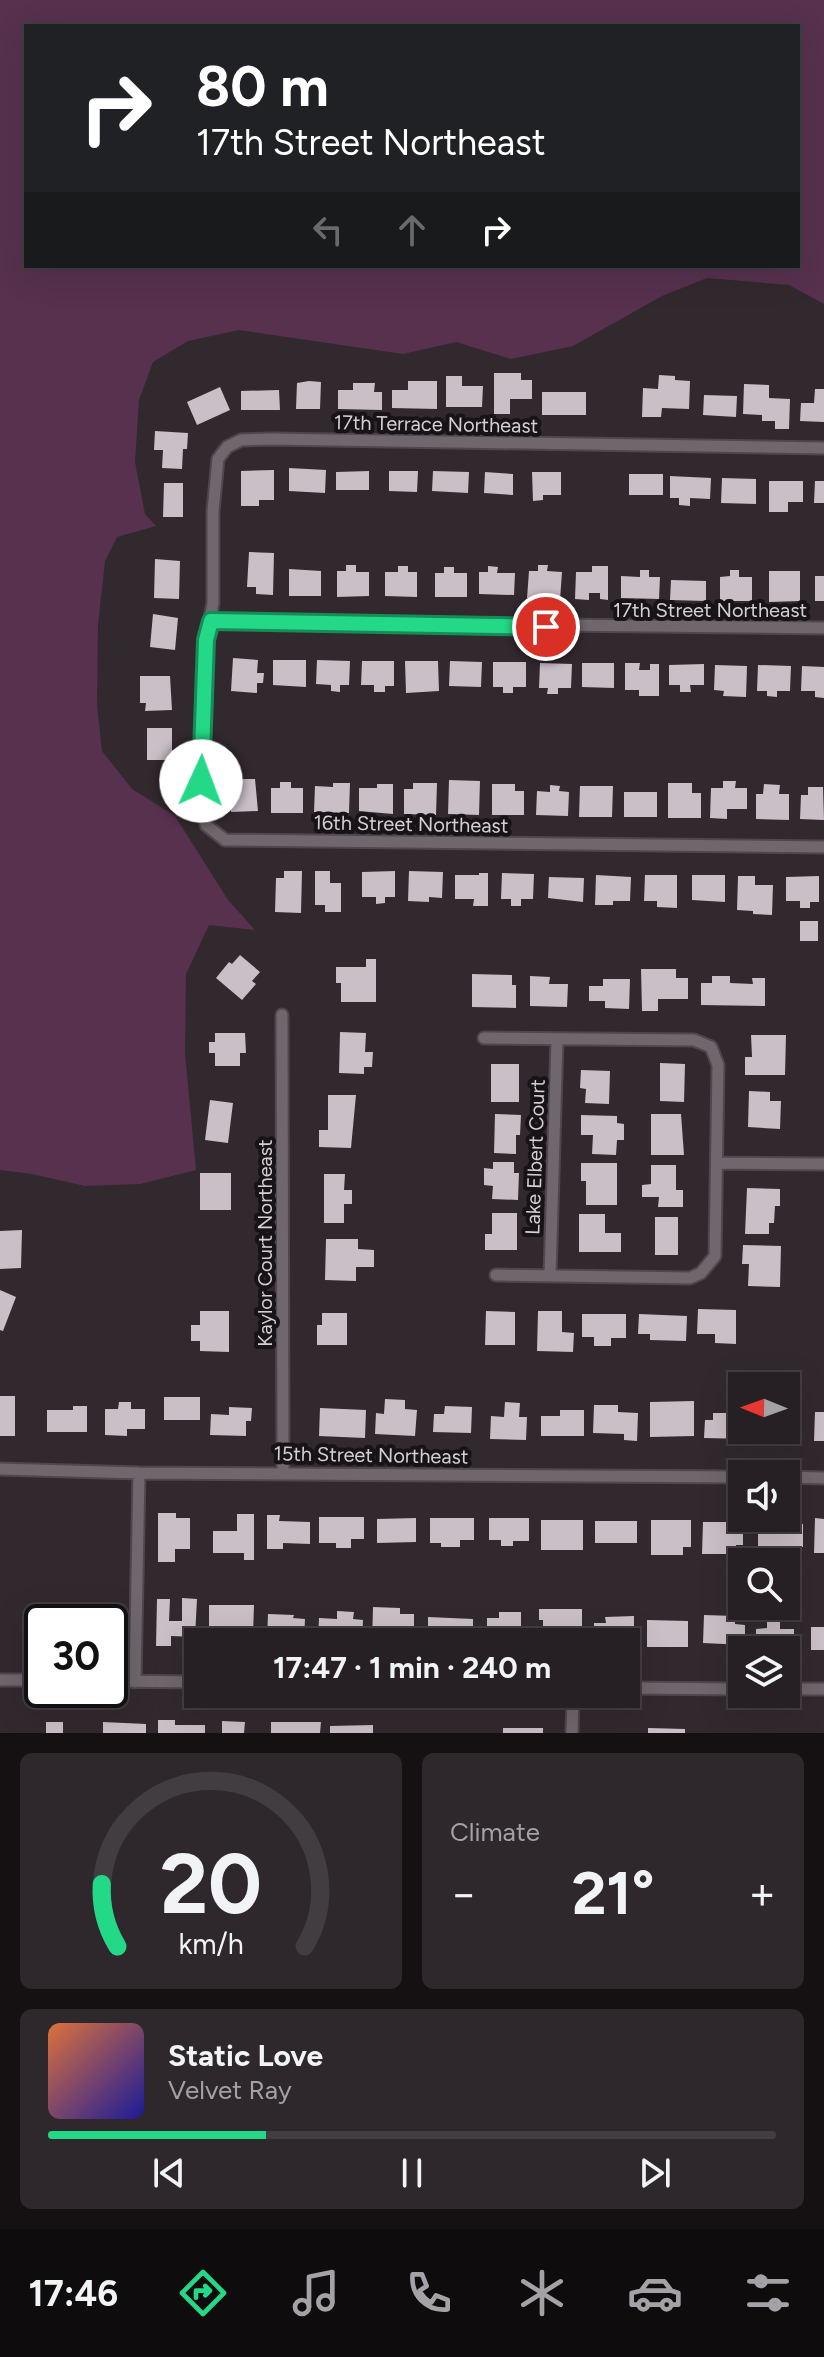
<!DOCTYPE html>
<meta charset="utf-8">
<style>
body{margin:0;font-family:Figtree,sans-serif;background:#2e272b;color:#f1f3f6;height:100vh;display:flex;flex-direction:column;font-size:30px;white-space:nowrap}
*{box-sizing:border-box;margin:0}
p{font-size:26px;color:#a4a2a6}
.icon{flex:none;width:44px;height:44px;fill:none;stroke:currentColor;stroke-width:2;stroke-linecap:round;stroke-linejoin:round}
.map{position:relative;height:1733px;overflow:hidden}
.sheet{display:flex;flex-direction:column;gap:20px;padding:20px;background:#151113;flex:1}
.sheet>*{flex:none}
.banner{position:absolute;left:24px;top:24px;width:776px;height:244px;border-radius:0px;box-shadow:0 8px 32px #0002,0 0 0 2px #423d41;background:#202124;color:#fff;overflow:hidden}
.needle{width:52px;rotate:271deg}
.fabs{position:absolute;left:728px;top:1372px;display:grid;gap:16px}
.fabs a{display:grid;place-items:center;width:72px;height:72px;border-radius:0px;background:#261f23;box-shadow:0 8px 32px #0002,0 0 0 2px #423d41;font-size:40px}
.speed{position:absolute;left:24px;top:1604px;display:flex;gap:16px;font-size:40px;font-weight:700;text-align:center}
.speed>*{display:grid;place-content:center;width:104px;height:104px;border-radius:50%;background:#261f23;box-shadow:0 8px 32px #0002,0 0 0 2px #423d41;line-height:1}
.speed .limit{border:4px solid #111;border-radius:12px;background:#fff;color:#111}
.pin{position:absolute;display:grid;place-items:center;width:68px;height:68px;color:#fff;margin:-34px;border:4px solid #fff;border-radius:50%;box-shadow:0 2px 8px #0007}
.me{position:absolute;width:88px;margin:-44px;rotate:2deg;stroke-linejoin:round;filter:drop-shadow(0 0 6px #0008)}
.turn{display:flex;align-items:center;gap:28px;height:168px;padding:0 40px;font-size:36px}
.turn .icon{width:104px;height:104px;stroke-width:2.5}
.turn b{display:block;font-size:56px;line-height:68px}
.lanes{display:flex;align-items:center;height:76px;padding:0 40px;background:#0003;justify-content:center;gap:40px;direction:ltr}
.lanes .off{opacity:.35}
.big{font-size:60px;font-weight:700;line-height:1.1}
.sheet .widget{flex:1;display:flex;flex-direction:column;justify-content:center;gap:12px;min-width:0;padding:0 28px;border-radius:12px;background:#2e272b}
.sheet .dial{align-items:center;gap:0}
.dial svg{height:208px;overflow:visible;fill:none;stroke:#423d41;stroke-width:7;stroke-linecap:round;text-anchor:middle}
.dial text{fill:#f1f3f6;stroke:none}
.song{display:flex;align-items:center;gap:24px}
.cover{width:96px;height:96px;border-radius:12px;background:linear-gradient(135deg,hsl(20 70% 55%),hsl(240 70% 35%))}
.played{height:8px;border-radius:4px;background:linear-gradient(90deg,#23d886 30%,#423d41 30%)}
.keys{display:flex;justify-content:space-around;direction:ltr}
.heat{display:flex;justify-content:space-between;align-items:center;font-size:44px;direction:ltr}
.sheet .tiles{flex:1;display:grid;gap:20px;grid-template-columns:1fr 1fr}
.widget:last-child{grid-column:span 2}
.trip{position:absolute;left:184px;top:1628px;width:456px;height:80px;border-radius:0px;background:#261f23;box-shadow:0 8px 32px #0002,0 0 0 2px #423d41;font-weight:700;line-height:80px;text-align:center}
.dock{display:flex;height:128px;justify-content:space-around;align-items:center;background:#0f0c0e;color:#a4a2a6}
.dock .icon{width:56px;height:56px}
.dock .selected{color:#23d886}
.dock b{font-size:36px;color:#f1f3f6}
.map>svg:first-child{display:block}
.green{fill:#57314e;fill-rule:evenodd}
.building{fill:#cabec7}
.lines{fill:none;stroke-linecap:round;stroke-linejoin:round}
.minor-casing{stroke:#4e474c;stroke-width:15}
.minor{stroke:#70666d;stroke-width:11}
.route-casing{stroke:#178c57;stroke-width:20}
.route{stroke:#23d886;stroke-width:14}
.labels{text-anchor:middle;stroke-width:8;stroke-linejoin:round;paint-order:stroke}
.street-label{font-size:20px;fill:#d5cfd3;stroke:#171316}
</style>
<div class="map">
<svg width="824" height="1733" viewBox="0 0 824 1733">
<rect width="100%" height="100%" fill="#32292f"/>
<path class="green" d="M0,0H824V304L789,285L707,278L662,296L573,346L511,359L456,342L403,354L239,330L188,341L153,362L139,400L135,462L145,514L156,526L117,537L105,561L98,625L97,705L102,751L132,789L175,816L228,900L255,930L209,925L186,974L185,1054L196,1170L140,1184L85,1186L32,1174L0,1170ZM26,26H798V266H26Z"/>
<path class="building" d="M494,373H521V380H532V399H510V414H494Z
M659,375L675,376V380L690,381L689,409L662,408L661,417H642L643,388L658,389Z
M446,376H462V386H483L482,407H446Z
M309,381L321,382L320,409H296L297,383Z
M408,381H437V409L392,408V390H408Z
M353,383H375L374,392H382V410L338,409V390H353Z
M744,384L769,385V398L790,399L789,429H775V421H762V415L743,414Z
M220,387L230,410L197,425L187,402Z
M815,389H824V422L800,421L801,403H814Z
M279,390L280,410H241V391Z
M542,392H586V415H542Z
M704,395L737,396L736,417L703,415Z
M155,431L188,433L187,449H183L182,469L162,468L163,450H154Z
M289,468L326,470L325,493L289,491Z
M274,470V500H259V506H241V471Z
M369,471V490H336V472Z
M389,471H418L417,492L389,491Z
M433,471L469,472L468,493L432,491Z
M485,472L513,474V495L484,493Z
M532,472H561V495H543V500L533,501Z
M629,474H663V495H629Z
M670,476L711,478L710,499L690,498V506L679,505V498H670Z
M722,478L756,479V504L721,503Z
M769,481H803V502H788V512H769Z
M815,481H824V503H814Z
M164,483H183V517H163Z
M249,552L274,553L273,595L256,594V587H247Z
M155,559L180,561L179,599L154,598Z
M346,565H356V572H369V596L337,597V571H346Z
M538,565H548L547,571L562,572L560,600L527,598L529,571H538Z
M398,566H408V572H417V597L385,596V572H398Z
M488,566L498,567L497,573H515L514,595L479,594V572H488Z
M592,566H608V600L600,599V593H589V600L575,599L576,572H592Z
M444,567H454V573H467V597H435V573H444Z
M289,569L321,571V596H289Z
M640,570H649V577H660L659,599L621,598V576L640,577Z
M730,570H739V577H752V601H720V577L730,576Z
M769,571H800V601L769,602Z
M815,576H824V601H815Z
M671,580L706,581V601L670,600Z
M153,614L178,618L175,650L150,647Z
M233,658L258,660L257,673H264L263,683H257V693L231,691Z
M273,660H306V687L273,685Z
M317,660L350,661L349,685H340V692L331,691V685L316,684Z
M362,661H394V686H385V692H374V685H361Z
M405,661H438L439,691L406,693Z
M450,661L482,662L481,687L449,686Z
M493,662H526V687H513V693H503V687H493Z
M540,663L572,664L571,688H558V694H547L548,688H539Z
M582,663H614V688L582,687Z
M625,663H640L639,670H650V664H659V696H639V690H625Z
M704,664V685H690L691,692H680V685H669V665Z
M715,665L747,666L746,697L723,696L724,691L714,690Z
M758,665L791,666L790,691H777V697L767,696V691H757Z
M802,666L824,667V698L815,697V691H801Z
M140,676H170L172,710L145,711L146,703H140Z
M147,728H172V760H147Z
M231,779H255L258,811L231,812Z
M449,780L480,781L479,815L448,814Z
M723,781H736L735,788H747V809H727V819L710,818L711,788H723Z
M280,782H291V788H303V813H271V788H280Z
M333,783H350L349,813L314,812L315,786L333,787Z
M413,783H437L436,815L404,814V789H413Z
M668,783H692V793H701V818H668Z
M377,784H393V814L359,811V788H377Z
M492,784H515V791H524V815H492Z
M764,784L780,785L779,794H789V820L756,819V794H763Z
M550,785L560,786L559,791L569,792L568,816L536,815L537,791L550,792Z
M580,786H613L612,817H579Z
M808,787H823L824,820L800,819L801,795H808Z
M624,792H657V817H624Z
M284,871H302L301,913L275,912L276,878H284Z
M315,871H330V883H341V912H325V905H315Z
M395,871V897H385V903L376,904V897H362V872Z
M409,871L443,872L442,898L429,897V902L408,901Z
M479,873H488V906H473L474,899H455V875H479Z
M502,873L534,874L533,899H521V906H511V899H501Z
M596,875L631,877L630,901H613V905H595Z
M645,875H677V908L657,907V901H644Z
M692,875H725V902L692,900Z
M738,876H755V885H773L772,915L753,914V911L737,910Z
M819,876V902H810V908H800V901H786V877Z
M549,877L584,878L583,902L548,898Z
M800,921H818V941H800Z
M240,955L260,972L252,981L256,984L242,1000L216,978L229,962L232,964Z
M366,959H376V1002H341V983H336V967H366Z
M641,969H676V978H688V999H658V1011H642Z
M472,974L512,975V985H516V1008L472,1007Z
M530,976L550,977L549,984H568L567,1007L530,1006Z
M712,976H730V983L753,984L752,978H765V1006L701,1005V983H712Z
M603,979H630L629,1009L605,1008V1001H589V986H603Z
M340,1032L366,1033L365,1052H373L372,1067H364V1074L339,1073Z
M215,1033H245L246,1053H240V1066H215V1053H209V1042H215Z
M751,1035H786L785,1075H745V1057H752Z
M660,1063L685,1064L684,1102L660,1101Z
M491,1064H519V1102H491Z
M581,1070L610,1071L609,1104L585,1103L586,1089L580,1088Z
M749,1091L770,1092V1101H781L780,1129L748,1127Z
M328,1095H356L351,1148L319,1147V1130H328Z
M210,1100L233,1103L228,1143L205,1140Z
M495,1114L521,1115L520,1135H516V1154L494,1153Z
M651,1114H681L684,1155H651Z
M581,1115L617,1116V1123L624,1124V1140H617L616,1155L592,1154L593,1135H581Z
M493,1162H514V1173H519L518,1200L492,1199L493,1186L484,1185V1168L493,1169Z
M581,1163H617V1205H586V1181H581Z
M651,1165H676V1190H683V1207H658L659,1197H642V1185L651,1184Z
M200,1173H231V1210H200Z
M324,1174H345L344,1190H352V1204H344V1223H324Z
M747,1188L780,1189V1206H775L774,1223H769V1234H745Z
M492,1213H517V1250H485V1234H492Z
M579,1214H605V1233H621V1252H579Z
M655,1217H678V1255H655Z
M22,1230L21,1268L0,1269V1231Z
M326,1239H358V1249L374,1250V1267H356V1281L325,1280Z
M743,1245L781,1246L780,1287L748,1286L749,1264H742Z
M0,1290L16,1297L3,1331L0,1330Z
M698,1309L736,1310V1344L715,1343V1334H697Z
M200,1311H229V1352L200,1351V1341H191V1325H200Z
M486,1311L515,1312V1345H485Z
M538,1311H562V1332L574,1333L573,1352L537,1351Z
M322,1313H347V1345H317V1325H322Z
M582,1314H626V1338H611V1346H594V1337H582Z
M639,1314L687,1316L686,1341L650,1340V1334H638Z
M0,1396H15V1436H0Z
M164,1397H200V1420H164Z
M385,1399L405,1400V1409L417,1410L415,1436L375,1434L376,1413L384,1414Z
M694,1401V1436L650,1437V1402Z
M119,1402H131V1409H145V1429H127V1436L105,1435V1409H118Z
M505,1402L520,1403L519,1417H527L526,1440L490,1439L491,1416L504,1417Z
M736,1403H742V1430H750V1439L704,1438L705,1420H713V1413H736Z
M594,1405H618V1412L638,1413L637,1441L624,1440V1434L593,1433Z
M73,1406H87V1432H47V1410H73Z
M445,1406L472,1407L471,1433L433,1432L434,1414H444Z
M229,1407L252,1408L251,1421H246V1436L210,1435L211,1414L229,1415Z
M320,1408L366,1410L365,1438L319,1436Z
M786,1408L797,1409V1435H760V1430H786Z
M560,1410H584V1436H541V1416H560Z
M815,1412H824V1441H814Z
M158,1513H176V1518H190V1549H175V1562H158Z
M237,1514H254V1560H244V1553H213V1531H237Z
M267,1515H280L279,1521L310,1522V1544L283,1543V1549H267Z
M319,1517H364V1539H351V1548H336V1543H319Z
M416,1518V1542L377,1543V1519Z
M430,1518H474V1540H460V1547H441V1543H430Z
M489,1518H529V1541H513V1546H501V1540H489Z
M815,1518L824,1519V1553H814Z
M541,1520H583V1550H541Z
M651,1520H691V1547H683V1555H651Z
M595,1521H637V1543H595Z
M703,1522H743V1545H736V1554H702Z
M758,1524H803V1547H788V1555H758Z
M182,1598L197,1599L195,1637L171,1636V1646H156L157,1599H170L169,1621H182Z
M209,1605H254L253,1634H209Z
M373,1607L400,1608V1614H414V1635L391,1634V1642H372Z
M539,1609H582V1642H543V1620H539Z
M337,1611L354,1612L353,1619L363,1620L362,1642L318,1640L319,1618L337,1619Z
M499,1612H521V1637H487V1618H499Z
M76,1613H99V1622H76Z
M268,1614L294,1615L293,1618L305,1619L304,1641L267,1639Z
M704,1615L735,1616V1624L745,1625V1645L703,1643Z
M634,1616V1647H626V1642H594V1623H606L605,1617Z
M428,1617L473,1619V1640H428Z
M647,1620L688,1621V1647H647Z
M780,1621V1629H794V1647L756,1648V1629L767,1628V1622Z
M811,1627H824V1650H811Z
M158,1720H175V1725H205V1733H158Z
M222,1721L245,1722L244,1733H222Z
M46,1722H63V1733H46Z
M103,1722L146,1724V1733H103Z
M271,1722H321L320,1733H271Z
M373,1725V1733H330V1726Z
M503,1728H543V1733H503Z
M648,1728L685,1729V1733H648Z"/>
<g class="lines">
<g class="minor-casing">
<path id="minor" d="M824,448L271,439L241,440L227,447L218,459L213,511V603L206,640L201,781L206,825L225,840L824,847
M211,621L824,628
M282,1015L283,1472
M484,1038L694,1040L711,1047L718,1065L715,1256L701,1273L690,1278L496,1275
M717,1163L824,1164
M550,1276L557,1039
M0,1469L139,1473L742,1477
M786,1477L824,1478
M0,1680H42
M110,1681L198,1682
M135,1682L139,1473
M626,1688L742,1689
M786,1689H824
M572,1733L573,1694"/>
</g>
<use href="#minor" class="minor"/>
</g>
<g class="lines">
<g class="route-casing">
<path id="route" d="M201,781L206,640L211,621L546,627"/>
</g>
<use href="#route" class="route"/>
</g>
<g class="labels">
<g class="street-label">
<text transform="translate(436 424) rotate(1)" y="7">17th Terrace Northeast</text>
<text x="710" y="617">17th Street Northeast</text>
<text transform="translate(411 824) rotate(1)" y="7">16th Street Northeast</text>
<text transform="translate(535 1157) rotate(-88)" y="7">Lake Elbert Court</text>
<text transform="translate(265 1243) rotate(-90)" y="7">Kaylor Court Northeast</text>
<text transform="translate(371 1455) rotate(1)" y="7">15th Street Northeast</text>
</g>
</g>
</svg>
<div class="fabs">
<a><svg class="needle" viewBox="-14 -14 28 28"><path d="M0-13l5 13h-10z" fill="#e53935"/><path d="M0 13l5-13h-10z" fill="#a4a2a6"/></svg></a>
<a><svg class="icon" aria-label="sound" viewBox="0 0 24 24"><path d="M4 9h4l5-4v14l-5-4H4zM17 9q2 3 0 6"/></svg></a>
<a><svg class="icon" aria-label="search" viewBox="0 0 24 24"><circle cx="10" cy="10" r="6"/><path d="M15 15l6 6"/></svg></a>
<a><svg class="icon" aria-label="layers" viewBox="0 0 24 24"><path d="M12 4l9 5-9 5-9-5zM3 14l9 5 9-5"/></svg></a>
</div>
<div class="speed"><div class="limit">30</div></div>
<div class="pin" style="left:546px;top:627px;background:#d93025"><svg class="icon" aria-label="arrive" viewBox="0 0 24 24"><path d="M6 21V4h12l-3 4 3 4H6"/></svg></div>
<svg class="me" style="left:201px;top:781px" viewBox="-20 -20 40 40"><circle r="19" fill="#fff"/><path d="M0-13L10 11 0 6-10 11z" fill="#23d886"/></svg>
<div class="trip">17:47 · 1 min · 240 m</div>
<div class="banner">
<div class="turn"><svg class="icon" aria-label="right" viewBox="0 0 24 24"><path d="M7 20v-9h11M14 6l5 5-5 5"/></svg><div><b>80 m</b>17th Street Northeast</div></div>
<div class="lanes"><svg class="icon off" aria-label="left" viewBox="0 0 24 24"><path d="M17 20v-9H6M10 6l-5 5 5 5"/></svg><svg class="icon off" aria-label="ahead" viewBox="0 0 24 24"><path d="M12 20V5M6 11l6-6 6 6"/></svg><svg class="icon" aria-label="right" viewBox="0 0 24 24"><path d="M7 20v-9h11M14 6l5 5-5 5"/></svg></div>
</div>
</div>
<section class="sheet">
<div class="tiles">
<div class="widget dial"><svg viewBox="0 0 100 80">
<path d="M14 69A42 42 0 1 1 86 69"/>
<path d="M14 69A42 42 0 0 1 8 45" stroke="#23d886"/>
<text x="50" y="56" font-size="32" font-weight="700">20</text>
<text x="50" y="72" font-size="11">km/h</text>
</svg></div>
<div class="widget"><p>Climate</p>
<div class="heat"><a>−</a><b class="big">21°</b><a>+</a></div>
</div>
<div class="widget">
<div class="song"><i class="cover"></i><div><b>Static Love</b><p>Velvet Ray</p></div></div>
<div class="played"></div>
<div class="keys"><svg class="icon" aria-label="previous" viewBox="0 0 24 24"><path d="M18 5L8 12l10 7zM5 5v14"/></svg><svg class="icon" aria-label="pause" viewBox="0 0 24 24"><path d="M8 5v14M16 5v14"/></svg><svg class="icon" aria-label="next" viewBox="0 0 24 24"><path d="M6 5l10 7-10 7zM19 5v14"/></svg></div>
</div>
</div>
</section>
<nav class="dock">
<b>17:46</b>
<svg class="icon selected" aria-label="directions" viewBox="0 0 24 24"><path d="M12 3l9 9-9 9-9-9zM9 14v-3h6M13 9l2 2-2 2"/></svg>
<svg class="icon" aria-label="music" viewBox="0 0 24 24"><path d="M9 18V5l10-2v13"/><circle cx="6" cy="18" r="3"/><circle cx="16" cy="16" r="3"/></svg>
<svg class="icon" aria-label="phone" viewBox="0 0 24 24"><path d="M5 4h4l2 5-3 2q2 4 5 5l2-3 5 2v4C11 20 4 13 5 4z"/></svg>
<svg class="icon" aria-label="climate" viewBox="0 0 24 24"><path d="M12 3v18M4 7l16 10M4 17L20 7"/></svg>
<svg class="icon" aria-label="car" viewBox="0 0 24 24"><path d="M5 17H2v-5l4-1 3-4h7l3 4 3 1v5h-3M9 17h6M6 11h13"/><circle cx="7" cy="17" r="2"/><circle cx="17" cy="17" r="2"/></svg>
<svg class="icon" aria-label="filters" viewBox="0 0 24 24"><path d="M4 7h16M4 17h16"/><circle cx="9" cy="7" r="2"/><circle cx="15" cy="17" r="2"/></svg>
</nav>
